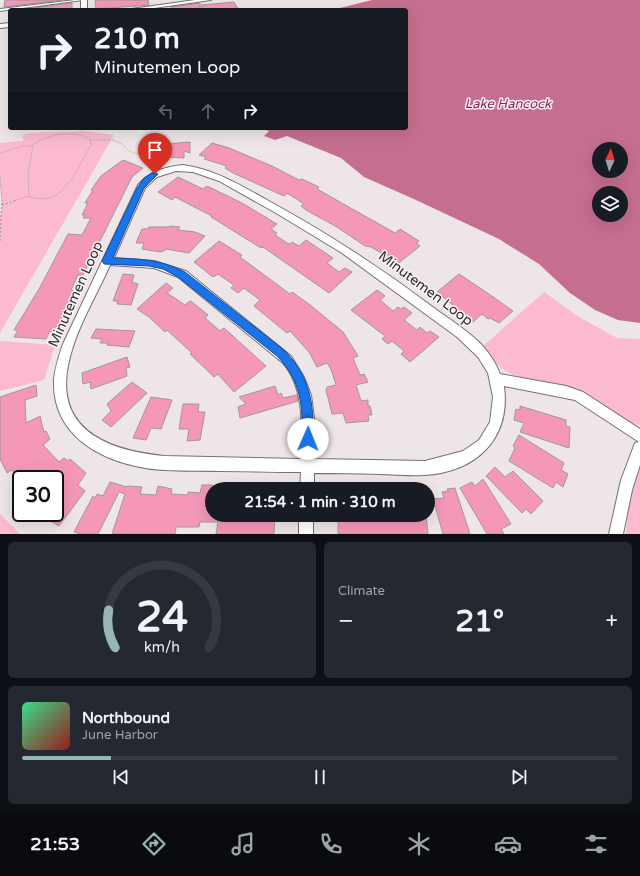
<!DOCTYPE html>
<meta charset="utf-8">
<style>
body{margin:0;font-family:"Varela Round",sans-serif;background:#242831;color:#f1f3f6;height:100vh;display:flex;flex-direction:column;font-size:15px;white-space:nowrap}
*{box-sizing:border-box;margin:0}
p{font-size:13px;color:#9ea1a6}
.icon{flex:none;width:22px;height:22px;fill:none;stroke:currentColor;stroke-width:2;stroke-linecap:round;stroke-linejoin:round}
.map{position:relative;height:534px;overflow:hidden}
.sheet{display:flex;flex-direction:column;gap:8px;padding:8px;background:#0d0f14;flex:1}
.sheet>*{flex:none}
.top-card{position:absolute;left:8px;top:8px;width:400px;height:122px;border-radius:4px;box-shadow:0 4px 16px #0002;background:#171b24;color:#f1f3f6;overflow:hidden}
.needle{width:26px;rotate:4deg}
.tools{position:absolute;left:592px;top:142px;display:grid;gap:8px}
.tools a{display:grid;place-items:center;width:36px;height:36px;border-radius:50%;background:#171b24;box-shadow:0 4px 16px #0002;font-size:20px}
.speed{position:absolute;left:12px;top:470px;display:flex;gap:8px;font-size:20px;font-weight:700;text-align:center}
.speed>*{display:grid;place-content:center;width:52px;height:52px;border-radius:50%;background:#171b24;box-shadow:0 4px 16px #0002;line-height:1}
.speed .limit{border:2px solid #111;border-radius:6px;background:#fff;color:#111}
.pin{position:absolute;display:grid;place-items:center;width:34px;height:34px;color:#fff;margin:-41px -17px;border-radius:50% 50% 50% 0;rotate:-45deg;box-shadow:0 0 4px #0007}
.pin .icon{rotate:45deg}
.me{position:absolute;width:44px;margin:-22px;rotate:1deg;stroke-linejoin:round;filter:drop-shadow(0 0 3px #0008)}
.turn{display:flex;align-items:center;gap:14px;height:84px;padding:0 20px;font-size:18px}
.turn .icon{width:52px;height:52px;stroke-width:2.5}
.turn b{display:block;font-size:28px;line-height:34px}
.lanes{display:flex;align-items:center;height:38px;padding:0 20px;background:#0003;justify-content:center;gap:20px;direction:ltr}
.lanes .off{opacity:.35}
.big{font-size:30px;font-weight:700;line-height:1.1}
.sheet .card{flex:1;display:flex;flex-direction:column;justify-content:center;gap:6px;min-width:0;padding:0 14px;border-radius:6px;background:#242831}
.sheet .dial{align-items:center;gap:0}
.dial svg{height:104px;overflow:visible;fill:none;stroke:#363941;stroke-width:7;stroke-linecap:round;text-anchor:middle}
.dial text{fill:#f1f3f6;stroke:none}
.song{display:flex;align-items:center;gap:12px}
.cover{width:48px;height:48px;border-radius:6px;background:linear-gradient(135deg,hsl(150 70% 55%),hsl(0 70% 35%))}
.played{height:4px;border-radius:2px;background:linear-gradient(90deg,#97b6b1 15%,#363941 15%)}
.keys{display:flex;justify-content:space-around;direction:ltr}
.heat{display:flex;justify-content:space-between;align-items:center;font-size:22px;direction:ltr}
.sheet .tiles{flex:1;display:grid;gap:8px;grid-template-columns:1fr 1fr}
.card:last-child{grid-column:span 2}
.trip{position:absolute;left:205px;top:482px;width:230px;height:40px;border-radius:20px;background:#171b24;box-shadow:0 4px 16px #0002;font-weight:700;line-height:40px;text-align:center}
.dock{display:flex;height:64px;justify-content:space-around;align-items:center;background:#090b0e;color:#9ea1a6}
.dock .icon{width:28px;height:28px}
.dock .on{color:#97b6b1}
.dock b{font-size:18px;color:#f1f3f6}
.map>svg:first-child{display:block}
.green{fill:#fbbad0}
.water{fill:#c66e8f;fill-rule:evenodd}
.building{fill:#f497b9;stroke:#a0989a}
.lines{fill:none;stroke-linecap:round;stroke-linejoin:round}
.service-casing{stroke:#766f71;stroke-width:2}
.minor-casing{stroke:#766f71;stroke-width:2}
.path-far1{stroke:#aba5a6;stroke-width:1;stroke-dasharray:1 1;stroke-linecap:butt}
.path{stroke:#aba5a6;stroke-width:1.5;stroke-dasharray:2 2;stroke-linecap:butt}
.service{fill:#fff;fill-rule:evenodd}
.minor{fill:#fff;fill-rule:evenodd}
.route{fill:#1a73e8;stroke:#114b97}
.labels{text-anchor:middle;stroke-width:3;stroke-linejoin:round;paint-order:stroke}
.far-water-label{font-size:13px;font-style:italic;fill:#8c2253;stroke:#faf2f4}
.street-label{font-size:14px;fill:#302d2e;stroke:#faf2f4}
</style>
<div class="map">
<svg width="640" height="534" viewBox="0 0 640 534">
<rect width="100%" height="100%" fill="#ede5e7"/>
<path class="green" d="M83,131L114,135L0,333V218L2,205L0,187V143L22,141L24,140L22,137L23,135L29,133Z
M544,292L579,317L617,338L640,339V425C619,423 597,398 576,390C556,381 531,384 511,374C499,368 491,357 482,347Z
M0,341L55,345L44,380L0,391Z
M640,465V534H626C627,510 632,488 640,465Z
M0,514L20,534H0Z"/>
<path class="water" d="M372,0H640V323L618,320L595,310L570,293L539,264L499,239L416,200L364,177L341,158L287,136L275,140L264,136L269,131L261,128H406V10H332ZM599,149H621V171H599ZM599,193H621V215H599Z"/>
<path class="building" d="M5,0H62L4,7Z
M95,0H148L149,5L96,9Z
M234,2L238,9L202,10L201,5Z
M72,3V10H19Z
M200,3V10H172L171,7Z
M190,142V153L184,151V158L168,157L169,146L164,144Z
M212,143L229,148L272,166L299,180L302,179L319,187L317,189L395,233L400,229L419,241L416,243L420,246L396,265L383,256L385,255L371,247L365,246L337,227L306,210L301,206L304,204L287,193L284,196L233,173L225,168L227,166L204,159L206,157L199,155Z
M123,160L143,168L132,177L83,275H78L71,290L74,291V294L55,332L50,331L46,339L14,337L18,330H14L39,289L68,234L82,235L91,218H83L85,215H82L88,203H85L93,190H91L101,176Z
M178,177L203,189L207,186L242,203L277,224L271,229L277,233L275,235L287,243L290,244L292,242L299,246L306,240L333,258L327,263L339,272L345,268L352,272L329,293L263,247L261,248L211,217L212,216L175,197L172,200L158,192Z
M170,226L180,227L178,230L195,232L205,236L189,253L166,249L164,251L160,252L142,249L144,243H136L142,229H147L149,227H169Z
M219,241L242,255L240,257L290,294L292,292L309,304L343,332L358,356L353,358L360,375L364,374L368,382L356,385L361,401L368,400V406H370L372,415H368L369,421L346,423L343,413L332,414L326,390L327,387L336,385L331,369L327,363L317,367L309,352L290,331L287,333L254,306L260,300L244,288L238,293L231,288L234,285L218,274L213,277L194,262Z
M123,274L134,275L132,282L138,284L131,305L117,304L118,301H113Z
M459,274L489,294L513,311L499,323L490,318L488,319L482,314L473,322L437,292Z
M166,283L173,288L167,293L185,305L190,301L192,302L208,315L205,318L220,331L224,328L266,366L234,392L218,374L214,377L190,354L192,353L167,330L165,332L149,317L137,309Z
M377,290L385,296L380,300L393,311L398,307L401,309L404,307L412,313L404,320L417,330L420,327L427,333L430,331L439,337L410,362L401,354L404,351L392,341L388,344L382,339L385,336L351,310Z
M96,329L135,331L129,347L107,345L108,343H100L102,339L91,338Z
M127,357L130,367L126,368L127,376L91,389L90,382L83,384L82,373Z
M132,382L147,393L111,427L102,420L111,411L107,404Z
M36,385L37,396L25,400L26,423L40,416L44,432L46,431L50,439L43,445L59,462L64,458L68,461L70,459L86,473L78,485L85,491L59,526L37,513H55V479H18L12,470L7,473L0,459V397Z
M275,386L278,395L281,393L283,398L297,395L298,401L240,418L238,407L246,404L239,397Z
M151,397L172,400L161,429L151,428L146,440L133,438Z
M183,404H199L198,412H205L200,440L187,441L189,429H179Z
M520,406L566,420V426L570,427L569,448L520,432L524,423L514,420L516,409L520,410Z
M519,435L564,463L561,470L568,474L563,487L556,482L553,488L509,461L515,448L513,446Z
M495,467L505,477L513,471L543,501L531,514L526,509L522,513L486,476Z
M483,479L511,524L501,529L504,534H487L460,488L472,482L475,486Z
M110,482L127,487V486L142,487L140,494L156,495L158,486L172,489L171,494L188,495V492L200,493L202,485H212V515H275L274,534H216L218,522H200L199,527H176L175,534H112L125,494L119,492L98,534H80L74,532L93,496L95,498L97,494L103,496Z
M455,488L470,534H443L433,499L444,498L442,492L448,491L447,489Z
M338,515H426L428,534H338Z"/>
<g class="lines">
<g class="service-casing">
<path id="service" d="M75,0H83L0,11V9Z"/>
</g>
<g class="minor-casing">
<path id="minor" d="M81,0H87V10H81Z
M195,0H211L140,10H124Z
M10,23V27L0,28V24Z
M183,165C214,169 240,185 267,200C324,231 378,266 430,305C447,318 466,329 481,344C489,353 496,363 500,374L566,386L583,392L640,429V465L632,490L623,534H609L621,480L635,443L639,442L575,400L504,386C511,439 476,472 424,475C409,476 393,474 378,474C357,473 336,473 314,473V489H300L301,472C273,472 246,471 218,471C194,470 169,472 145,468C98,460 52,434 54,380C55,367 59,356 63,344L138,185C150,171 165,167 183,165ZM176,171L193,172L219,181L276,213L342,253L457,337L478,357L488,373L493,397L490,422L479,440L463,451L425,461L315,459V426L311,395L304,377L291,356L186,271L154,261L114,258L145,188L157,177ZM110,265L154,268L178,277L283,363C305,388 302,428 301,459L164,456C105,450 51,428 70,357C78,325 97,295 110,265Z
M299,515H313V534H299Z"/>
</g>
<path class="path-far1" d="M90,140H113L122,144L129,151L144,156L156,166
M0,153L23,146H33L28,173L29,196L14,201
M0,176L2,201
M29,196C63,210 77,168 91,145L90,139C76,131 54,133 39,141C36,142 34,145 31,146"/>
<path class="path" d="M2,205L17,200
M0,241L2,200"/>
<use href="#service" class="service"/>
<use href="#minor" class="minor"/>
</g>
<path class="route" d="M152,173L158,174L144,188L113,258C141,259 159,259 185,272L284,350C310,376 314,403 313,439L312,443L308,444L303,443L302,439C303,405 301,381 277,356L178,277L163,269L149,266L104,264L102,261L137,188L144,178Z"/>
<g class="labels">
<g class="far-water-label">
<text x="508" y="108">Lake Hancock</text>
</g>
<g class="street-label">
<text transform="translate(426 288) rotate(37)" y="5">Minutemen Loop</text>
<text transform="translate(75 294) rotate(-66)" y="5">Minutemen Loop</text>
</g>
</g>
</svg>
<div class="tools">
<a><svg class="needle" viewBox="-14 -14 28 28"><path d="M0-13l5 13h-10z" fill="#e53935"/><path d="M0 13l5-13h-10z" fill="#9ea1a6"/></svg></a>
<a><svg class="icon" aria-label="layers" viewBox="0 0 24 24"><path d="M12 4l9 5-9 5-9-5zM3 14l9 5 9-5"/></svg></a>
</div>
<div class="speed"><div class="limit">30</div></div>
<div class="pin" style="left:155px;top:174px;background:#d93025"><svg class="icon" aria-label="arrive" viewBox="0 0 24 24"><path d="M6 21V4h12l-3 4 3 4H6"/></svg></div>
<svg class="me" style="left:308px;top:439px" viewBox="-20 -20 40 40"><circle r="19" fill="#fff"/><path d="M0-13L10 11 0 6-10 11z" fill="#1a73e8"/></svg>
<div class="trip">21:54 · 1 min · 310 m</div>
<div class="top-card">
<div class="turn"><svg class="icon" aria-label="right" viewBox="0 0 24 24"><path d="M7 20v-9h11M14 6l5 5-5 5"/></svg><div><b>210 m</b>Minutemen Loop</div></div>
<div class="lanes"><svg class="icon off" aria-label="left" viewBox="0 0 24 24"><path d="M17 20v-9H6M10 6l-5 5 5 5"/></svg><svg class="icon off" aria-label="ahead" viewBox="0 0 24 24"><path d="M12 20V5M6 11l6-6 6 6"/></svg><svg class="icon" aria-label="right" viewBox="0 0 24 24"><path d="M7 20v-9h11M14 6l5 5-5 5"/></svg></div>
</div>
</div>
<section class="sheet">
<div class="tiles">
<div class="card dial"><svg viewBox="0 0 100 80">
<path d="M14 69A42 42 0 1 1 86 69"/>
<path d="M14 69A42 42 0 0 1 9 40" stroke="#97b6b1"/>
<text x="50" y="56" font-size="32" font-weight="700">24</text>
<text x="50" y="72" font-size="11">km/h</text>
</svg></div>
<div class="card"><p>Climate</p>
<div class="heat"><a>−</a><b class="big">21°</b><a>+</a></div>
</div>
<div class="card">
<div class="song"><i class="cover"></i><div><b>Northbound</b><p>June Harbor</p></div></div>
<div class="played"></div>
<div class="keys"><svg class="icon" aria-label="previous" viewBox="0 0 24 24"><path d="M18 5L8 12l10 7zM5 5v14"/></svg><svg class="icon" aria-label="pause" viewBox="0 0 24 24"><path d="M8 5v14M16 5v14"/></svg><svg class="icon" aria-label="next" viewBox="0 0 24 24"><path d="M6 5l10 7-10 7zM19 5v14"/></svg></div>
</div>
</div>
</section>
<nav class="dock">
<b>21:53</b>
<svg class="icon on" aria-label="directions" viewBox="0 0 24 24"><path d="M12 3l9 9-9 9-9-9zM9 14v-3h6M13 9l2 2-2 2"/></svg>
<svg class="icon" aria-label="music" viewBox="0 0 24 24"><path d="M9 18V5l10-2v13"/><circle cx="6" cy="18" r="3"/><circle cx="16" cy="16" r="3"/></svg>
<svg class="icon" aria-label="phone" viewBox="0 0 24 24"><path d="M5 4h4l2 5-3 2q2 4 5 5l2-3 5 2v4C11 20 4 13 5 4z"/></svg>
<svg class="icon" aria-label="climate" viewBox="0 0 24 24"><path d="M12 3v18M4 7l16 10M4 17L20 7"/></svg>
<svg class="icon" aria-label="car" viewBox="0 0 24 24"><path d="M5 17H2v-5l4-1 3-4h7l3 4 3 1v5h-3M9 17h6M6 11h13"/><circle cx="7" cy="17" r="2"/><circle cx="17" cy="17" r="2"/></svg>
<svg class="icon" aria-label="filters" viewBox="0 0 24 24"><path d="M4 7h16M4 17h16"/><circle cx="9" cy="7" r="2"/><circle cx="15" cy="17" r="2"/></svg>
</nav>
